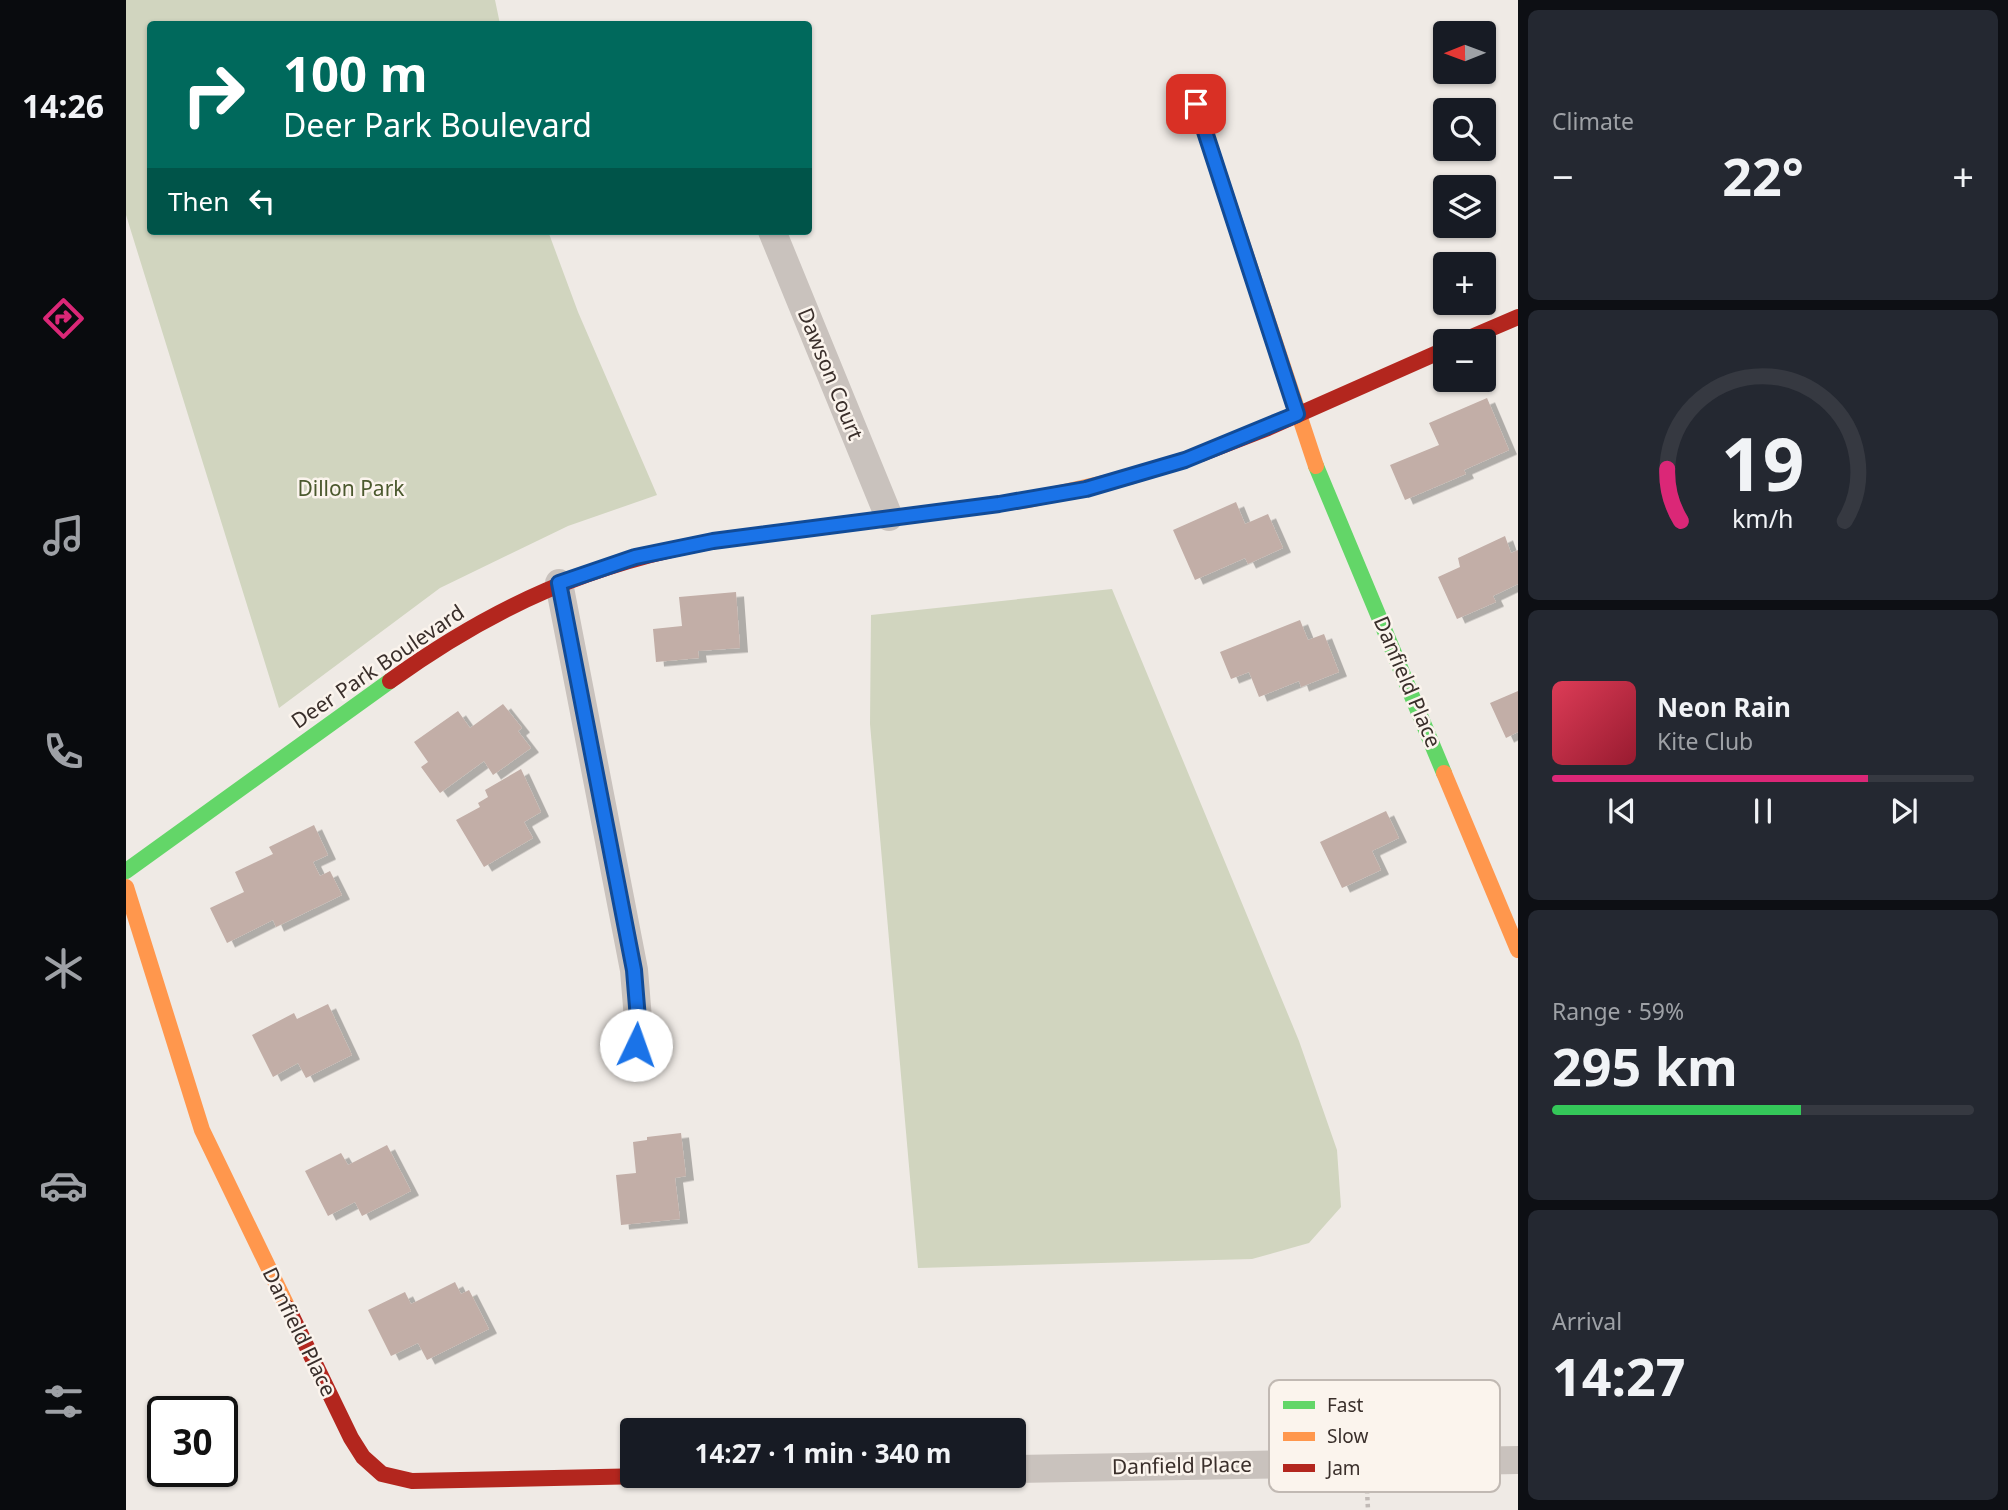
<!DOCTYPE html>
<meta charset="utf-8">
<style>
body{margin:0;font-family:"Noto Sans",sans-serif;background:#242831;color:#f1f3f6;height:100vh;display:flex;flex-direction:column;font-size:26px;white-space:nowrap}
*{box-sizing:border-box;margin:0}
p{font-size:23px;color:#9ea1a6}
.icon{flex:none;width:38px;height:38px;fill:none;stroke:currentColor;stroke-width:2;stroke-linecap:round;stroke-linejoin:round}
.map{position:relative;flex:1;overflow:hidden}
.drawer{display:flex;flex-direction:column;gap:10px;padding:10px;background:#0d0f14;width:490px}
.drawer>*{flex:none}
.top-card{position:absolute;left:21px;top:21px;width:665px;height:214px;border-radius:7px;box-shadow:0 2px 5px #0004;background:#00695c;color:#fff;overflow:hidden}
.needle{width:46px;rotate:269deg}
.controls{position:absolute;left:1307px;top:21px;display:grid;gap:14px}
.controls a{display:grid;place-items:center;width:63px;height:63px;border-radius:7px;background:#171b24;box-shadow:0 2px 5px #0004;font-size:35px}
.speed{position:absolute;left:21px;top:1396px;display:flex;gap:14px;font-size:35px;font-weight:700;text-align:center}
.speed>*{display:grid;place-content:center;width:91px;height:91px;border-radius:50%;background:#171b24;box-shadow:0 2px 5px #0004;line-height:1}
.speed .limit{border:4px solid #111;border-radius:10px;background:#fff;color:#111}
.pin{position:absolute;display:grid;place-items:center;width:60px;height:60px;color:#fff;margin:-30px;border-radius:14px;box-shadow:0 4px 10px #0006}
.me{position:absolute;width:77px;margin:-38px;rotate:3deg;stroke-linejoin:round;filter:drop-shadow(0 0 5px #0008)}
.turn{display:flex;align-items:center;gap:24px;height:147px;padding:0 21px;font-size:32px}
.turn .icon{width:91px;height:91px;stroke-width:2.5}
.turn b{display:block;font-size:49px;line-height:60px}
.then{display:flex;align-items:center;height:66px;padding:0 21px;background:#0003;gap:14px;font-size:26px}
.big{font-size:52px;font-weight:700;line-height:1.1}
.drawer .card{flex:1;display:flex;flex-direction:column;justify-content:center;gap:10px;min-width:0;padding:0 24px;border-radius:10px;background:#242831}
.drawer .dial{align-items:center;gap:0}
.dial svg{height:182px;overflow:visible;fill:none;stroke:#363941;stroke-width:7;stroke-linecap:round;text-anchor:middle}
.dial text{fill:#f1f3f6;stroke:none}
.song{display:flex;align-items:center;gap:21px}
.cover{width:84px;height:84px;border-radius:10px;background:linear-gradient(135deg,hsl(350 70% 55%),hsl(350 70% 35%))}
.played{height:7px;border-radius:4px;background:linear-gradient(90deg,#db2777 75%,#363941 75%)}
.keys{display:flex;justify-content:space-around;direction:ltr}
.heat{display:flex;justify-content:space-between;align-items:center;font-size:38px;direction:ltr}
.charge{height:10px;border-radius:5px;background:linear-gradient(90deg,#34c759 59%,#363941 0)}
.trip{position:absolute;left:494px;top:1418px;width:406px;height:70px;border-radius:7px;background:#171b24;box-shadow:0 2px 5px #0004;font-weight:700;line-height:70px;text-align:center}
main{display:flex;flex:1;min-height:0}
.menu{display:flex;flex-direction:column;width:126px;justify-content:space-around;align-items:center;background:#090b0e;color:#9ea1a6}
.menu .icon{width:49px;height:49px}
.menu .selected{color:#db2777}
.menu b{font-size:32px;color:#f1f3f6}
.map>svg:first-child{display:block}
.green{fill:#d1d5bf}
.building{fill:#c2aea7;filter:url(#shadow)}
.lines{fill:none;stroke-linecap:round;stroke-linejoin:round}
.path{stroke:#c1bab6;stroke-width:4.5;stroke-dasharray:3.5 3.5;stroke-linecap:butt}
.street{stroke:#c9c2bd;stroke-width:28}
.fast{stroke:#63d668;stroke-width:16}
.slow{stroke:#ff974d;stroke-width:16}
.jam{stroke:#b3261e;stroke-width:16}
.route-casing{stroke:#114b97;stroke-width:18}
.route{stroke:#1a73e8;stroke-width:12}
.labels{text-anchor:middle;stroke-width:5;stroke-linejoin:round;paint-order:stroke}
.street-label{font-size:21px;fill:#3a2f2b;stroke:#fbf4ed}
.park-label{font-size:21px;fill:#4b592e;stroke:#fbf4ed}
.key{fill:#fbf4ed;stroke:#c1b9b3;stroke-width:2}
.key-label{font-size:19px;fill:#3a2f2b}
</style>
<main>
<nav class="menu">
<b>14:26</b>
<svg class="icon selected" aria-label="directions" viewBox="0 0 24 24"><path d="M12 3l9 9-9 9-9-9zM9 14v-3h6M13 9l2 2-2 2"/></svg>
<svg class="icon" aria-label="music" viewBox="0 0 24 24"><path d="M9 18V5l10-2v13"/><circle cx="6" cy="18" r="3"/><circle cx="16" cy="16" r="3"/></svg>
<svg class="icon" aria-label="phone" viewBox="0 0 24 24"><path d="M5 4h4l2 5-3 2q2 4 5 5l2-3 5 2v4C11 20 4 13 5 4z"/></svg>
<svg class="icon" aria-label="climate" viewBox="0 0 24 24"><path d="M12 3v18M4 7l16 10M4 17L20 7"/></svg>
<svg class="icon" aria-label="car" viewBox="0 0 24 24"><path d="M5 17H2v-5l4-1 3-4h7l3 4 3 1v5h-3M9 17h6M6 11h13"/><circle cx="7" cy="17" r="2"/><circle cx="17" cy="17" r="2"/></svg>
<svg class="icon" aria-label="filters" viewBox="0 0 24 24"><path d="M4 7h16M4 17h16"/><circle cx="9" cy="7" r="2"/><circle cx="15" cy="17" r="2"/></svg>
</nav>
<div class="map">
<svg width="1392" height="1510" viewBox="0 0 1392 1510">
<defs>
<filter id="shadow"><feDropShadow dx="8" dy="4.5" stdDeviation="0" flood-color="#0004"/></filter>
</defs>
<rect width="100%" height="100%" fill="#efeae5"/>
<path class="green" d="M0,0H369L374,24H24V231H422L452,312L531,495L442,526L314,588L153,708L0,215Z
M986,589L1173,1041L1211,1150L1215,1207L1183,1243L1126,1259L792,1268L744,724L745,615Z"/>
<path class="building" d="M1361,398L1383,450L1338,470L1340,474L1279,500L1264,465L1313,445L1303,423Z
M1110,502L1119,524L1142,514L1157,548L1122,564L1119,558L1069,580L1047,530Z
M1379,536L1385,553L1392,550V584L1367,596L1370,602L1331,619L1312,577L1334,567L1332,558Z
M610,592L614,648L572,651L573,658L530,662L527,629L556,626L553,597Z
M1174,620L1182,640L1198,634L1213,672L1175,687L1173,681L1133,697L1123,672L1105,679L1094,652Z
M1392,691V732L1380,738L1364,703Z
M377,704L396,728L392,731L405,748L367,775L358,761L314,793L295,767L302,762L288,742L332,711L344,728Z
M395,769L415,812L398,822L407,838L358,867L330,820L354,807L352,803L362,797L359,790Z
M1260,811L1273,838L1246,851L1255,870L1216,888L1194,842Z
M188,825L202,855L187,862L194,876L204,871L216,895L150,927L147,920L101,943L84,908L118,892L109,872L147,854L143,847Z
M202,1004L226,1055L180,1078L172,1063L147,1077L126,1035L168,1013L171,1019Z
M555,1133L560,1176L549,1178L554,1219L495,1225L490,1175L510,1173L507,1142L521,1140V1137Z
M261,1145L285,1191L236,1216L229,1202L202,1216L179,1171L215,1153L222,1165Z
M329,1282L335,1294L343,1290L363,1329L301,1360L292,1343L265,1356L242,1310L279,1292L285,1304Z"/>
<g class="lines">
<path class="path" d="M1241,1490L1242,1510"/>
<path class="street" d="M646,231L763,517
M433,583L508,970L512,1019L510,1045
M887,1469L1392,1460"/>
<path class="fast" d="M1190,466L1318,773
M0,871L264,681"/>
<path class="slow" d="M1070,104L1190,466
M594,540L903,500L1004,477L1075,454
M1318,773L1392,950
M0,887L76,1130L162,1308"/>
<path class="jam" d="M1336,341L1392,317
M1075,454L1142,428L1320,349
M264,681C368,606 466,562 594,540
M162,1308L225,1438L237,1457L256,1474L286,1481L566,1475"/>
</g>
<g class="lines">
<g class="route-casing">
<path id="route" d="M510,1045L512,1019L508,970L433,583L509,557L587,541L873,504L960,489L1059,460L1171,414L1070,104"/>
</g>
<use href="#route" class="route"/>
</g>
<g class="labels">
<g class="street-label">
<text transform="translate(704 374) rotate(68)" y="7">Dawson Court</text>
<text transform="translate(252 667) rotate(-34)" y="7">Deer Park Boulevard</text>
<text transform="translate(1281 682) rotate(67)" y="7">Danfield Place</text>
<text transform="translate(173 1332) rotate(64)" y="7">Danfield Place</text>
<text transform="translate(1056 1466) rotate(-1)" y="7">Danfield Place</text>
</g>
<g class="park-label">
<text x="225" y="496">Dillon Park</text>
</g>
</g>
<rect x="1143" y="1380" width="231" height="112" rx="10" class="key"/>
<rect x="1157" y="1401" width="32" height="8" fill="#63d668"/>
<rect x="1157" y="1432" width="32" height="9" fill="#ff974d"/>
<rect x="1157" y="1464" width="32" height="8" fill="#b3261e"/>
<g class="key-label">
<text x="1201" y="1412">Fast</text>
<text x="1201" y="1443">Slow</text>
<text x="1201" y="1475">Jam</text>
</g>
</svg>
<div class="controls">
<a><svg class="needle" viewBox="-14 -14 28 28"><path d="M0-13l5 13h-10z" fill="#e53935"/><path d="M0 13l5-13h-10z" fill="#9ea1a6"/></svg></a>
<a><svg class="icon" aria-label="search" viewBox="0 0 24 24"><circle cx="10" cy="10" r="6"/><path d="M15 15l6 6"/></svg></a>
<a><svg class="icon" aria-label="layers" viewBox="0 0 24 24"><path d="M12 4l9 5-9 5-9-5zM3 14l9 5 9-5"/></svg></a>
<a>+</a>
<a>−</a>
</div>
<div class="speed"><div class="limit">30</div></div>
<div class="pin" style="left:1070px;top:104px;background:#d93025"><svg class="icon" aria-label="arrive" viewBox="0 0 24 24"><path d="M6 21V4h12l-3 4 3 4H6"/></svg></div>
<svg class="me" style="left:510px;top:1045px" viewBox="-20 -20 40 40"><circle r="19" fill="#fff"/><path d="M0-13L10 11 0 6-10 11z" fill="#1a73e8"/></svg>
<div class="trip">14:27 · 1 min · 340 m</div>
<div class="top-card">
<div class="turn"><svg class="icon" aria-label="right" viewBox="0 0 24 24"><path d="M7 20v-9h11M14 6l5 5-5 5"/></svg><div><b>100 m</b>Deer Park Boulevard</div></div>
<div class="then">Then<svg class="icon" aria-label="left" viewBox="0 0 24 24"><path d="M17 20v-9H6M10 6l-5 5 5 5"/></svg></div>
</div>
</div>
<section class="drawer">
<div class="card"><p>Climate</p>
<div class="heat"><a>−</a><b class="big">22°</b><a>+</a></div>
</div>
<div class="card dial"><svg viewBox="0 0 100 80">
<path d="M14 69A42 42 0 1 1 86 69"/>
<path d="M14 69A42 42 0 0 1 8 46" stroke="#db2777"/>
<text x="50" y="56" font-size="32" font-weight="700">19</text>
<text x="50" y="72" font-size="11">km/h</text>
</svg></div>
<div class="card">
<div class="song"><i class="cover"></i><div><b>Neon Rain</b><p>Kite Club</p></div></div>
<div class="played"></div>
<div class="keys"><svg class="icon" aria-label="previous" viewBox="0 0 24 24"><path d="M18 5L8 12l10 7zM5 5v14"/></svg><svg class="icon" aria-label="pause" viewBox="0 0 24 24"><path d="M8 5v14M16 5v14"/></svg><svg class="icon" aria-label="next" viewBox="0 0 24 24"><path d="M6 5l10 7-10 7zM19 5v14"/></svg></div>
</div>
<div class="card"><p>Range · 59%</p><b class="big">295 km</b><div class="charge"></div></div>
<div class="card"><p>Arrival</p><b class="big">14:27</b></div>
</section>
</main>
